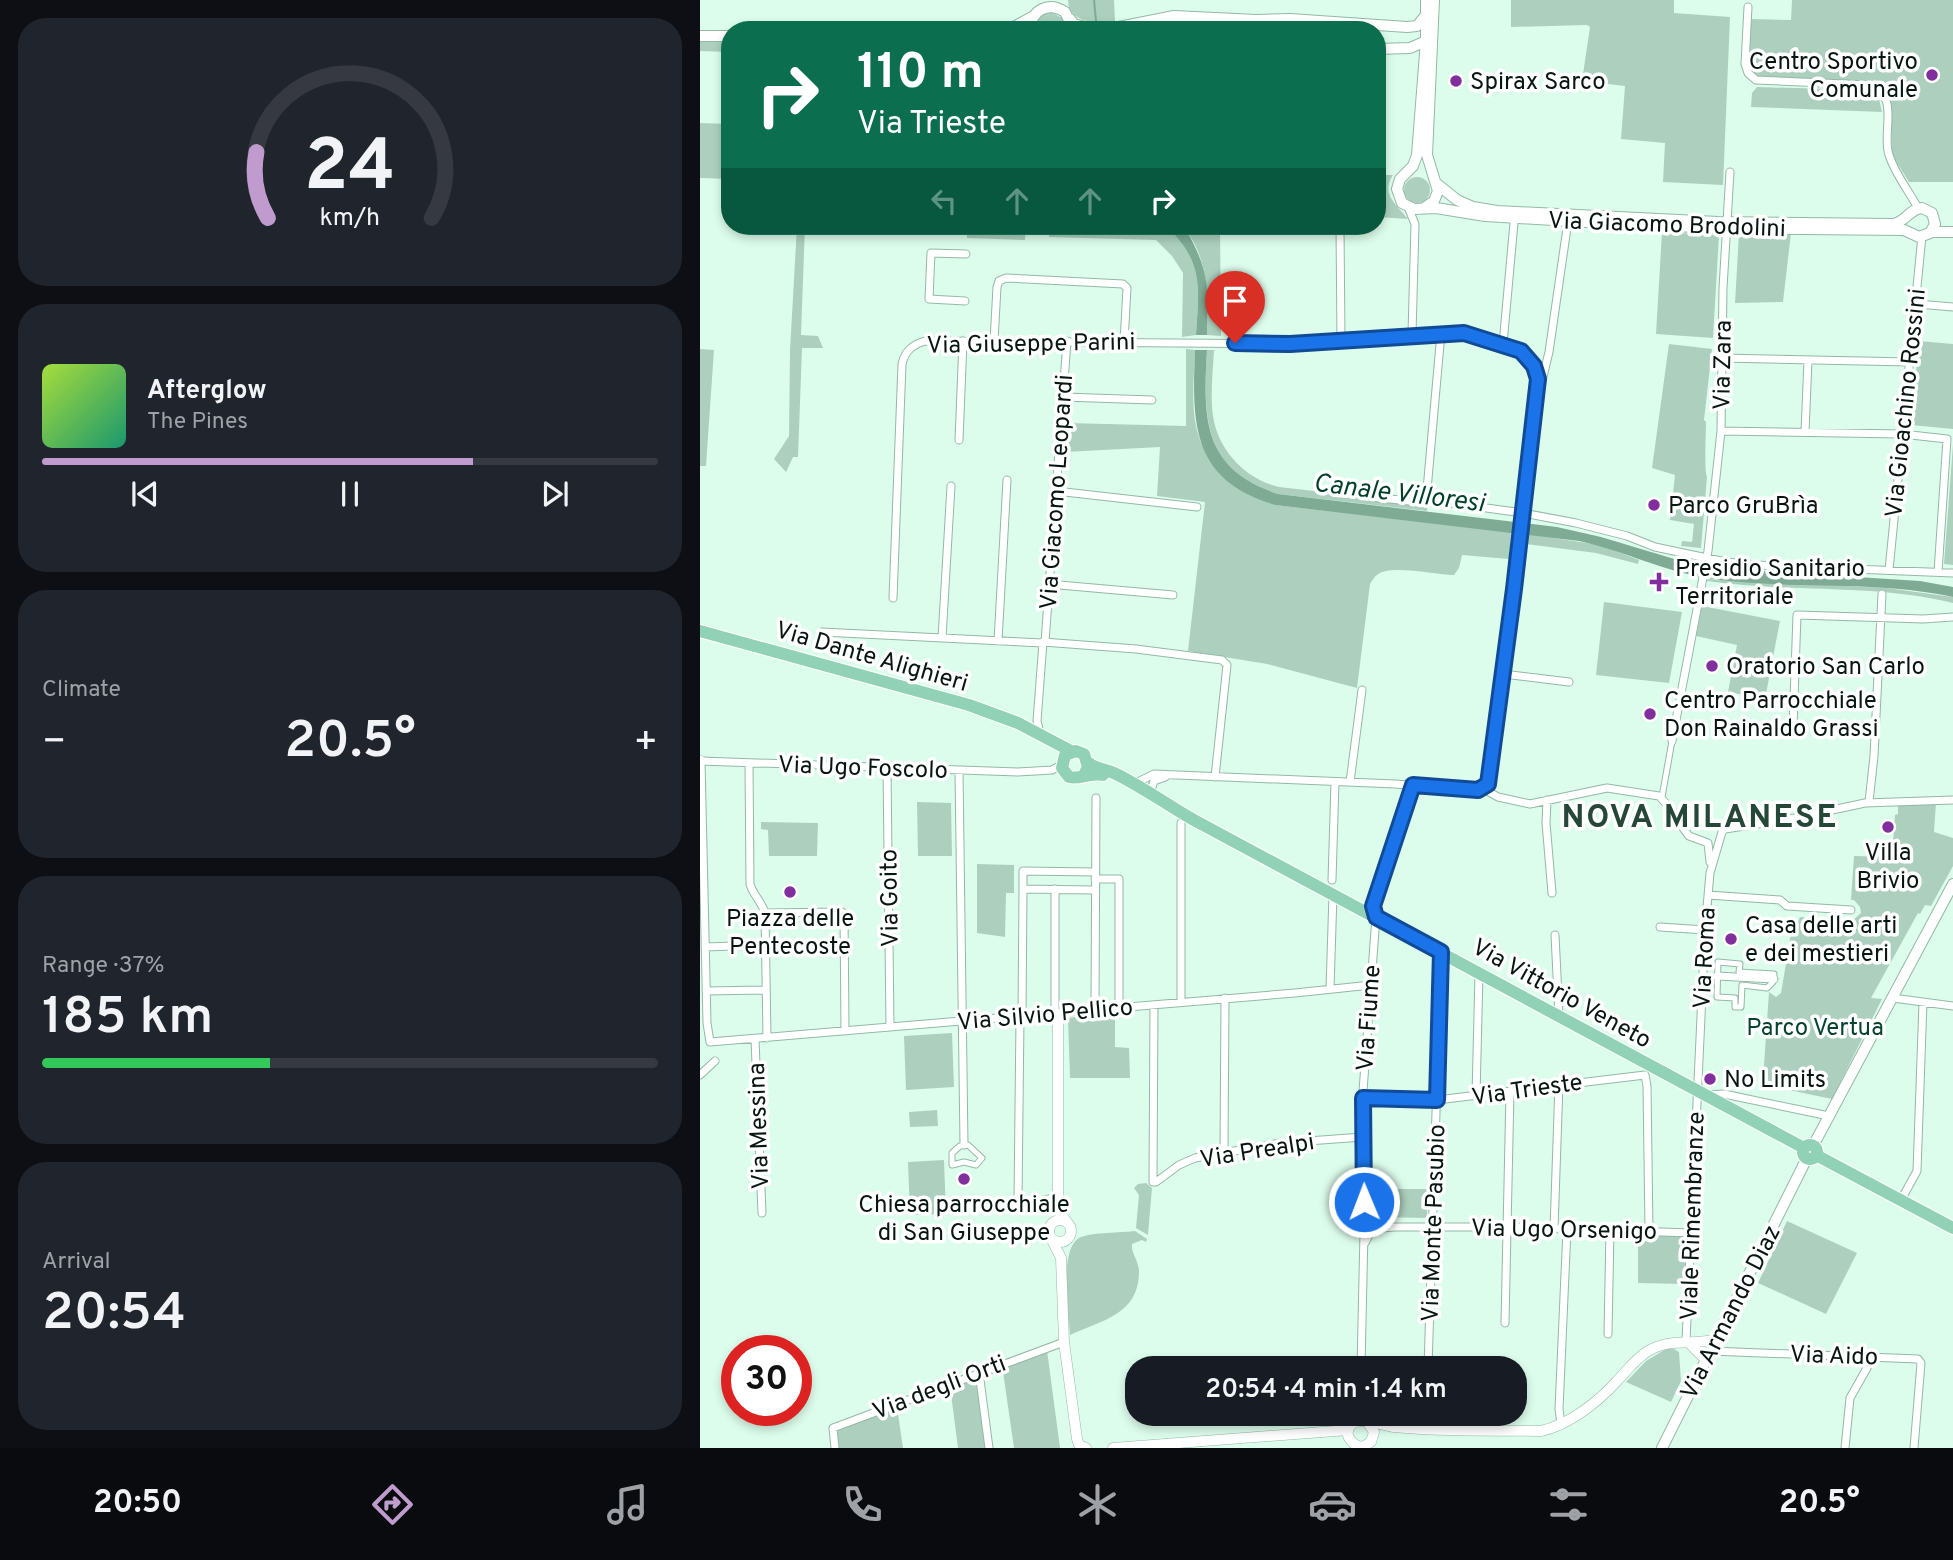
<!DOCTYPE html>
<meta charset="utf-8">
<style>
body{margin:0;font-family:Overpass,sans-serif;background:#20242c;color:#f1f3f6;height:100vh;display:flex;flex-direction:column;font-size:26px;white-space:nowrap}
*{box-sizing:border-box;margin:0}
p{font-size:23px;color:#9ea1a6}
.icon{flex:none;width:38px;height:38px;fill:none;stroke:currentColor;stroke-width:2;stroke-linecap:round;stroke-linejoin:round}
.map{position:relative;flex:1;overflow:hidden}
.side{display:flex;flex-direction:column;gap:18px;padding:18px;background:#0d0f14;width:700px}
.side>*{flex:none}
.guide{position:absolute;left:21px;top:21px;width:665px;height:214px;border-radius:28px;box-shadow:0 4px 10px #0003;background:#0b6e4f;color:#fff;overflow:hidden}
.speed{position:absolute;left:21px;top:1335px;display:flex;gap:14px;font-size:35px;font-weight:700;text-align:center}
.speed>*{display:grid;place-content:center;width:91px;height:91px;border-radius:50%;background:#171b24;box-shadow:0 4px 10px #0003;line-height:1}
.speed .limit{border:10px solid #d22;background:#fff;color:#111}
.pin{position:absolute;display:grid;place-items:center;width:60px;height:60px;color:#fff;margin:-72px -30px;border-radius:50% 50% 50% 0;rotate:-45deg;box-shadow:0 0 7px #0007}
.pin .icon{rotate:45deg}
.me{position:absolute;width:77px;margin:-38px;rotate:359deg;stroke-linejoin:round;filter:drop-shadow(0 0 5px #0008)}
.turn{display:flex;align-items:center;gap:24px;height:147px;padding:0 21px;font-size:32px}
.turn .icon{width:91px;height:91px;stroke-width:2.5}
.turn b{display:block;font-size:49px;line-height:60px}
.lanes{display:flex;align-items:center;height:66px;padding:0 21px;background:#0003;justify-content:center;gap:35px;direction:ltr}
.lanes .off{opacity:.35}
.big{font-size:52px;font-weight:600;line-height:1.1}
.side .tile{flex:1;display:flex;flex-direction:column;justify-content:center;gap:10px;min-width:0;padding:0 24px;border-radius:28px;background:#20242c}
.side .dial{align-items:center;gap:0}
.dial svg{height:182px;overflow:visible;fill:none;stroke:#363941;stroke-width:7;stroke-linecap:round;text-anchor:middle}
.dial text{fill:#f1f3f6;stroke:none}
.song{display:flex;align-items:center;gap:21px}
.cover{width:84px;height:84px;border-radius:10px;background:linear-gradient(135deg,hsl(80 70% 55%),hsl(160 70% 35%))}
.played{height:7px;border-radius:4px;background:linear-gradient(90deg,#bf9bce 70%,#363941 70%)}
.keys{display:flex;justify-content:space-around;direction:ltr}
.heat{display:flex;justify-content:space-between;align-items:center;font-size:38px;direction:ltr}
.charge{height:10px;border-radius:5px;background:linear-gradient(90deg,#34c759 37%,#363941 0)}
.trip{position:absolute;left:425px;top:1356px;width:402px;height:70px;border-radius:28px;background:#171b24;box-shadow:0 4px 10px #0003;font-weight:600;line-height:70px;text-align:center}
.menu{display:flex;height:112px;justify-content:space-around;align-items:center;background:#090b0e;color:#9ea1a6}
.menu .icon{width:49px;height:49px}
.menu .on{color:#bf9bce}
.menu b{font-size:32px;color:#f1f3f6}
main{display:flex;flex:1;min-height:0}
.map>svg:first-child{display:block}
.green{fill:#add0be}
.water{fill:#7fab95}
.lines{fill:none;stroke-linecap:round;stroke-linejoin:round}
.stream{stroke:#7fab95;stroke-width:2}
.pedestrian-casing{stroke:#93b9a5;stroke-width:7}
.minor-casing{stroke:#93b9a5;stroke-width:9}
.tertiary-casing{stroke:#93b9a5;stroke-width:11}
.secondary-casing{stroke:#93b9a5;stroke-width:12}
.primary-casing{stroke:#fff;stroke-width:14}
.pedestrian{stroke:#fff;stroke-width:5}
.minor{stroke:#fff;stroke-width:7}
.tertiary{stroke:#fff;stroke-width:10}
.secondary{stroke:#fff;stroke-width:10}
.primary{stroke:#91d2b7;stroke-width:12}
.route-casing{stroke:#114b97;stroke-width:18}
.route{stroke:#1a73e8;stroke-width:12}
.poi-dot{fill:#822f9e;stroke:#fff;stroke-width:2.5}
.labels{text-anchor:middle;stroke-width:7;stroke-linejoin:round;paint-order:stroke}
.poi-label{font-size:24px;fill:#081610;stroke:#fff;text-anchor:start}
.street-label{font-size:24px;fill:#081610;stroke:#fff}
.park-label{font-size:24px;fill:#06432d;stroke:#fff}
.water-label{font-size:26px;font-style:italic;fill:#013f29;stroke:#fff}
.district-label{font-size:32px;font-weight:bold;letter-spacing:2px;fill:#244737;stroke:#fff}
</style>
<main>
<section class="side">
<div class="tile dial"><svg viewBox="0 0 100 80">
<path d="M14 69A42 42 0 1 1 86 69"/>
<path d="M14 69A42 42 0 0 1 9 40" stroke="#bf9bce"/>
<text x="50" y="56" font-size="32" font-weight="700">24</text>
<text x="50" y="72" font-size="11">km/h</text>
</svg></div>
<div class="tile">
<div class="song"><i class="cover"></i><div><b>Afterglow</b><p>The Pines</p></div></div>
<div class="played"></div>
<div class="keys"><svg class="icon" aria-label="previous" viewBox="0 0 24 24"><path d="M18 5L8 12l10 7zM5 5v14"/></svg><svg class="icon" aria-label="pause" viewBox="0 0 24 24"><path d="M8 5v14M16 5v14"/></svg><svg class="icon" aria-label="next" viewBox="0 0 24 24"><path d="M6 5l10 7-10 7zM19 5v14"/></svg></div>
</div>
<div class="tile"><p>Climate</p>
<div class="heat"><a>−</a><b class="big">20.5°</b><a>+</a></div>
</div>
<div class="tile"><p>Range · 37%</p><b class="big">185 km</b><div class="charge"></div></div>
<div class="tile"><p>Arrival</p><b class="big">20:54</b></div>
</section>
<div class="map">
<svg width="1253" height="1448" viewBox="0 0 1253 1448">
<rect width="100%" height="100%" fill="#ddfdec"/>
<path class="green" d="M368,0H414L415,21C398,23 379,24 369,9Z
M811,0H974V13L1030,17L1023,185L963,182L965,143L921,139L925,86L882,81L890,27L887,25L811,27Z
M1092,0H1253V182H1209L1192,155L1191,99L1183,88L1171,82L1062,78L1052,72L1049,64L1051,19L1091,20Z
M351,12L362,18L365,30H335C336,19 340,13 351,12Z
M0,39H30V52L0,51Z
M1057,87L1165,90L1179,99L1182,112L1051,107L1052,93Z
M0,123L30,124V179L0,178Z
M677,175H693C680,194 697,205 708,219L677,217Z
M704 190a13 13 0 1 1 26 0a13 13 0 1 1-26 0Z
M97,226H105L101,335L118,336L123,348H102L98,457H93L86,472L74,459L89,436L90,350Z
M223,226H326L325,240L267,238V227Z
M349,226H466C504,262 499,287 496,335L482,337L483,273L472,256L456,240L349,237Z
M483,226H520L521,336L507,335C508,296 509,258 483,226Z
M962,232L1019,235L1013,338L956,334Z
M1039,233H1091L1083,302L1035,303Z
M1219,341L1253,344V429L1211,425Z
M969,344L1012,349L1004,420L1006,422C1006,433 1004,470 1007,477L1001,548L981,546L982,541L992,542L994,524L970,520L975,475L952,468Z
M0,349L14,350L6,466H0Z
M486,349L495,350C493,400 486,442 527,478C541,491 556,499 575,505L811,532L809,559L762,555L759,568L754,575C735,575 690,564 677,575C674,577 672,581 670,584L657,688L567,664L488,651L505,502L457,496L460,447L365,452L367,423L486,426Z
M507,350H514C513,371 510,395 513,416C518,450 545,479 579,487L728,504L727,511L578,494C503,470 503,418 507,350Z
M1253,444V565L1244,564Z
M827,534L900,545L939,560L938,564L896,553L826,544Z
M1007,579L1187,588L1253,597V603C1173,583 1088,593 1007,581Z
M904,602L982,612L969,683L896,675Z
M1002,606L1080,621L1065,699L1028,692L1037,645L996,636Z
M217,802L251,803L252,856H218Z
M1236,803L1234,832L1253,838V866L1231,906L1225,905L1220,914L1218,913L1171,998L1182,999L1132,1099L1074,1087L1075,1082L1063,1080L1069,992L1076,997L1081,993L1093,922H1098L1100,917L1152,921L1161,913L1160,907L1154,900H1151L1154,856L1192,857L1195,815L1198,814V805Z
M61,822L118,823L117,856H69L68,830L61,829Z
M277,864L314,865V893H306L305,937L277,933Z
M415,1012V1047L429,1048L430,1078H370L368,1018Z
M252,1033L254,1087L206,1090L204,1036Z
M237,1110L238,1126L210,1127L209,1112Z
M244,1160L246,1214L210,1215L208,1162Z
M446,1183L452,1188L448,1235L436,1228L439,1195L434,1188L438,1184Z
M670,1189H728L727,1218L677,1217L671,1210Z
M1087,1221L1157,1253L1126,1314L1058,1283Z
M435,1231L447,1239L446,1242L442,1240L432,1244C431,1253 438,1260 439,1270C440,1314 403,1320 370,1335C369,1314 358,1246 381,1237C394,1232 420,1233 435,1231Z
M938,1233L986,1235L984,1284L938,1283Z
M966,1349H974L979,1352L981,1381L971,1402L926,1382L946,1361Z
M347,1350L360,1448H314L302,1365Z
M276,1377L286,1448H258L250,1386Z
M197,1407L203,1448H138L136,1429Z"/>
<path class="water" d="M466,226L485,228C510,271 508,287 507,335H496C499,287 504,262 466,226Z
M495,350H507C503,418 502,469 578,494L857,527L901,537L1001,567L1220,581L1253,587V597C1174,580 1092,590 1013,579C967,573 925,551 879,541L575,505C491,480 492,424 495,350Z"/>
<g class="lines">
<path class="stream" d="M394,0L396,21"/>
<g class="pedestrian-casing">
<path id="pedestrian" d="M962,797L972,741
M1018,962L1040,964L1039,972L1074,974L1073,982L1067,988L1042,985L1041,1007H1035V998L1017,997Z
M268,1145L282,1158L276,1165L264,1162L252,1165V1153L260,1146Z"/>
</g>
<g class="minor-casing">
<path id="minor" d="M1048,7L1045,64L1048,73L1056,80L1167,85C1202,94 1181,131 1189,155C1195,174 1209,191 1218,208
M708,207L715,224L712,334
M640,226L641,341
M265,301L229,299L231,253L266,254
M1217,304L1253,307
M294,341L297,287L299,281L306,278L423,284L427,288L424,342
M803,344L814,223
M1021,358L1210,362
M840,389L849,352L867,228L873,222
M363,397L452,400
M1021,431L1202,434L1247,439L1238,572
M1105,432L1108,360
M259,440L263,341
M356,491L497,507
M671,497L719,502L735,501L823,513L876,523L927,536L955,547L1026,562L1056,565L1253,573
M726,501L741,333
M1189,570L1222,236
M348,584L473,595
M193,598L202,364C205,351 212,345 225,341L590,344L764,333L821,351L834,366L838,379L790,779L785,788
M122,632L343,643
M242,638L251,486
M298,641L307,480
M345,642L367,341
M803,674L869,682
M1093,728L1097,615L1223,619L1253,617
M340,733L337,721L343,642L436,649L522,660L527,665L515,777
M972,741L1008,551L1021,431L1023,288L1030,172
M49,763L50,884C53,895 62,902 65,913L67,1038
M361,765L352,770L318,772L1,761L7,1023L10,1042L595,993L671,985
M187,768L190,1027
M259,771L264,1145
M650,782L662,690
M434,784L454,774L695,784L778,790L785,788
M785,788L789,792L798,797L830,804L907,788L959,796L979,817L983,828L989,836L1008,843L1010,862
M450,793L454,781L465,777
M847,800L846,823L852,893
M1169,802L1174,756L1182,594
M481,823V1002
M395,879H419V1008
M632,880L635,782
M394,890L323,889V871L395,872
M1008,895L1080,900L1087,906L1151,910
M65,913L142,912L144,914L145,1031
M960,927L1005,930
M855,935L859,1016
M5,947L66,945
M1017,976L1074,979
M630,989L633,894
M6,991L66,990
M1193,998L1253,1006
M454,1005L453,1182H456L479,1165L495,1158L580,1143L663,1137
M395,1010L396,798
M355,1013V889
M320,1017L318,1200L323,1205L358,1197
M322,1017L323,889
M55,1039L62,1213
M0,1075L15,1061
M1010,1095L1024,1094L1129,1116
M776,1096L779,973
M663,1098L737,1100L945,1075L947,1086L949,1231
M524,1152L525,998
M1201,1200L1217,1171L1223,1002
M664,1203L673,1220L690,1226
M854,1229L859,1084
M665,1243L672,1229L694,1227H809L992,1233
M805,1323L810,1091
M908,1334L910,1230
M986,1341L1005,930L1010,873L1022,832L1025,829L1085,820L1165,803L1253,800
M1011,1351L1218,1359L1221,1363L1214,1448
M661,1368L664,1232L666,1223L663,1210V1091L676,917L673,909L713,785
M728,1368L741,953
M279,1372L289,1448
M861,1424L859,1409L867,1229
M726,1429L727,1414
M135,1448L133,1428L364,1342
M1145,1448L1150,1398L1167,1368L1168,1356"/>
</g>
<g class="tertiary-casing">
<path id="tertiary" d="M0,761H1
M355,1013L358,1017V1205L361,1215L367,1222
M349 1231a11 11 0 1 1 22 0a11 11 0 1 1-22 0Z
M351,1238L361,1258L364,1342L377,1439L379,1445L386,1448
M987,1341L1006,1360
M668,1423L674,1432L671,1442L662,1447C651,1445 642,1433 652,1424C661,1416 683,1426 694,1427C743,1432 792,1430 841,1431C869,1425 898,1402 917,1381C927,1371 935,1359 948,1351C972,1337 993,1346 1017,1339
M413,1448L648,1430"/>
</g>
<g class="secondary-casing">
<path id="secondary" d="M726,0V41L717,155L713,166L700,179L697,189L702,203L714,209L736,208L785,216L886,222L1018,228L1204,230L1219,237L1230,233L1235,224L1232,213L1222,208C1209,209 1206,222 1193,224L1018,222L797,211L773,207L757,200L737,184
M370,19L374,24L392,29L419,27L474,16L556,20L590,19L707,27L717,26L725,16
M308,30L332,17
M330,30C331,10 348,1 365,12L372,26
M0,36H30
M677,49L710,48L726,41
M724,208L734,201L738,191L727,155L734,0
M1231,232H1253
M1113,1146L1253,884
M962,1448L1107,1158"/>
</g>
<g class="primary-casing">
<path id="primary" d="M0,631L269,705L318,723L371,751
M389,763C396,769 405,769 414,773C441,786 466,804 492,819L1104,1148
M384,775L388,767L384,754L376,751L365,755L362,768L369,777C380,780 389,772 403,775
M1103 1152a7 7 0 1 1 14 0a7 7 0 1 1-14 0Z
M1116,1155L1253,1228"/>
</g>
<use href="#pedestrian" class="pedestrian"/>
<use href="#minor" class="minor"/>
<use href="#tertiary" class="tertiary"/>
<use href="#secondary" class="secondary"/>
<use href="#primary" class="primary"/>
</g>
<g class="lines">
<g class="route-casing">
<path id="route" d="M535,343L590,344L764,333L821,351L834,366L838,379L814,589L788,784L778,790L713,785L673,906L676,917L741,952L737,1100L663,1098L664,1202"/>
</g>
<use href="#route" class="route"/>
</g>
<g class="poi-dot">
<circle cx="1232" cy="75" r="7"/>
<circle cx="756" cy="81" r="7"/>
<circle cx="954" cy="505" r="7"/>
<path d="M955.5 571.5h7v7h7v7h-7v7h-7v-7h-7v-7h7z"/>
<circle cx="1012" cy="666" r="7"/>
<circle cx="950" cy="714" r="7"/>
<circle cx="1188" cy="827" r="7"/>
<circle cx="90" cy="892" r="7"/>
<circle cx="1031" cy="939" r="7"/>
<circle cx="1010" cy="1079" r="7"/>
<circle cx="264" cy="1179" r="7"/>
</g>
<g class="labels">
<g class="poi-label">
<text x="1218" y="69" text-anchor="end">Centro Sportivo<tspan x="1218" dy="28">Comunale</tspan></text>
<text x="770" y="89">Spirax Sarco</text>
<text x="968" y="513">Parco GruBrìa</text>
<text x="975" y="576">Presidio Sanitario<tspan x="975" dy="28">Territoriale</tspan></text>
<text x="1026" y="674">Oratorio San Carlo</text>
<text x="964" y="708">Centro Parrocchiale<tspan x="964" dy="28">Don Rainaldo Grassi</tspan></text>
<text x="1188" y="860" text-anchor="middle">Villa<tspan x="1188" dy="28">Brivio</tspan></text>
<text x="90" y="926" text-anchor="middle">Piazza delle<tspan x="90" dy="28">Pentecoste</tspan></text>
<text x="1045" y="933">Casa delle arti<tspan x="1045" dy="28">e dei mestieri</tspan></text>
<text x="1024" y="1087">No Limits</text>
<text x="264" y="1212" text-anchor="middle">Chiesa parrocchiale<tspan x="264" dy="28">di San Giuseppe</tspan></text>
</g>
<g class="street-label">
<text transform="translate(967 224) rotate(2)" y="8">Via Giacomo Brodolini</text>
<text transform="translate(331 343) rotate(-1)" y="8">Via Giuseppe Parini</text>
<text transform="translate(1022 365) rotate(-89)" y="8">Via Zara</text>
<text transform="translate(1205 403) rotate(-84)" y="8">Via Gioachino Rossini</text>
<text transform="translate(356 492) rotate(-86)" y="8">Via Giacomo Leopardi</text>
<text transform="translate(172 656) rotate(16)" y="8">Via Dante Alighieri</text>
<text transform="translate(163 767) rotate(2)" y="8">Via Ugo Foscolo</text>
<text transform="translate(189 898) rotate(-91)" y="8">Via Goito</text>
<text transform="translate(1004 958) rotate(-87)" y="8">Via Roma</text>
<text transform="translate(862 993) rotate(29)" y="8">Via Vittorio Veneto</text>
<text transform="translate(345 1014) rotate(-5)" y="8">Via Silvio Pellico</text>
<text transform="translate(668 1018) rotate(-86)" y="8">Via Fiume</text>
<text transform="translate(827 1089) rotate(-8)" y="8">Via Trieste</text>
<text transform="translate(58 1126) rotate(-92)" y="8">Via Messina</text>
<text transform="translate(557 1150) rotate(-9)" y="8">Via Prealpi</text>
<text transform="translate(992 1216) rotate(-88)" y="8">Viale Rimembranze</text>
<text transform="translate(733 1223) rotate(-88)" y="8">Via Monte Pasubio</text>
<text transform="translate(864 1229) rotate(1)" y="8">Via Ugo Orsenigo</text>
<text transform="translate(1030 1312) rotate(-63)" y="8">Via Armando Diaz</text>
<text transform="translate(1134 1355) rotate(2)" y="8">Via Aido</text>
<text transform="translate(239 1387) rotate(-21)" y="8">Via degli Orti</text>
</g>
<g class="park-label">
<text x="1115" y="1035">Parco Vertua</text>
</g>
<g class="water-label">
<text transform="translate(699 492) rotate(7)" y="9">Canale Villoresi</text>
</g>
<g class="district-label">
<text x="1000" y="827">NOVA MILANESE</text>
</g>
</g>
</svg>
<div class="speed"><div class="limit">30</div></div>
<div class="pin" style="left:535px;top:343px;background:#d93025"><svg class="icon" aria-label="arrive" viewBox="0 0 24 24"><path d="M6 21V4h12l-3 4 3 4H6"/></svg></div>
<svg class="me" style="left:664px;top:1202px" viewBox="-20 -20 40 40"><circle r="17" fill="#1a73e8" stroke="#fff" stroke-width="3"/><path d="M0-11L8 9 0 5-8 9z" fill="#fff"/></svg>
<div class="trip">20:54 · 4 min · 1.4 km</div>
<div class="guide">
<div class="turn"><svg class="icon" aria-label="right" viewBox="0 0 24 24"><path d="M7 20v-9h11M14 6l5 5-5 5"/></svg><div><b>110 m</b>Via Trieste</div></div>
<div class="lanes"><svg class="icon off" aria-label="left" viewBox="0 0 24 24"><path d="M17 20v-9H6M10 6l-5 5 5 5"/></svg><svg class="icon off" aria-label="ahead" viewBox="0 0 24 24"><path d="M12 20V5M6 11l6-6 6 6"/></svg><svg class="icon off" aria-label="ahead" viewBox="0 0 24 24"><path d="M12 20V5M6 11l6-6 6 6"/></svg><svg class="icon" aria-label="right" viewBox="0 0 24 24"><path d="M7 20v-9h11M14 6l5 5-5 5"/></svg></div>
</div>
</div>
</main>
<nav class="menu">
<b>20:50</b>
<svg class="icon on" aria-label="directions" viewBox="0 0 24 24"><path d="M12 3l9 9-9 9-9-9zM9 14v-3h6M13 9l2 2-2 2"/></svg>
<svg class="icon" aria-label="music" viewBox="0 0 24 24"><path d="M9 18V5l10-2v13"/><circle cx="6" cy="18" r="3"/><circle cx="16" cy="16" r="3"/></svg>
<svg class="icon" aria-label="phone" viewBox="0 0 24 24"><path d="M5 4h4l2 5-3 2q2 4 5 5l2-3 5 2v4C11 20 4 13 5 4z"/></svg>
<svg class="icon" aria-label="climate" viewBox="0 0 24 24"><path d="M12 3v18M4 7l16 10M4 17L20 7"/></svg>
<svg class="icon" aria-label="car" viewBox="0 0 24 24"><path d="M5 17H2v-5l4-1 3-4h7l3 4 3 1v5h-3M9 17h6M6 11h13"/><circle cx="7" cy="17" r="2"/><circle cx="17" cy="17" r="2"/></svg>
<svg class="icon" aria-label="filters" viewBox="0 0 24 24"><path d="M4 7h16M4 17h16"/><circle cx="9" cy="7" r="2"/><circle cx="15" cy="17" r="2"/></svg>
<b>20.5°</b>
</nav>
